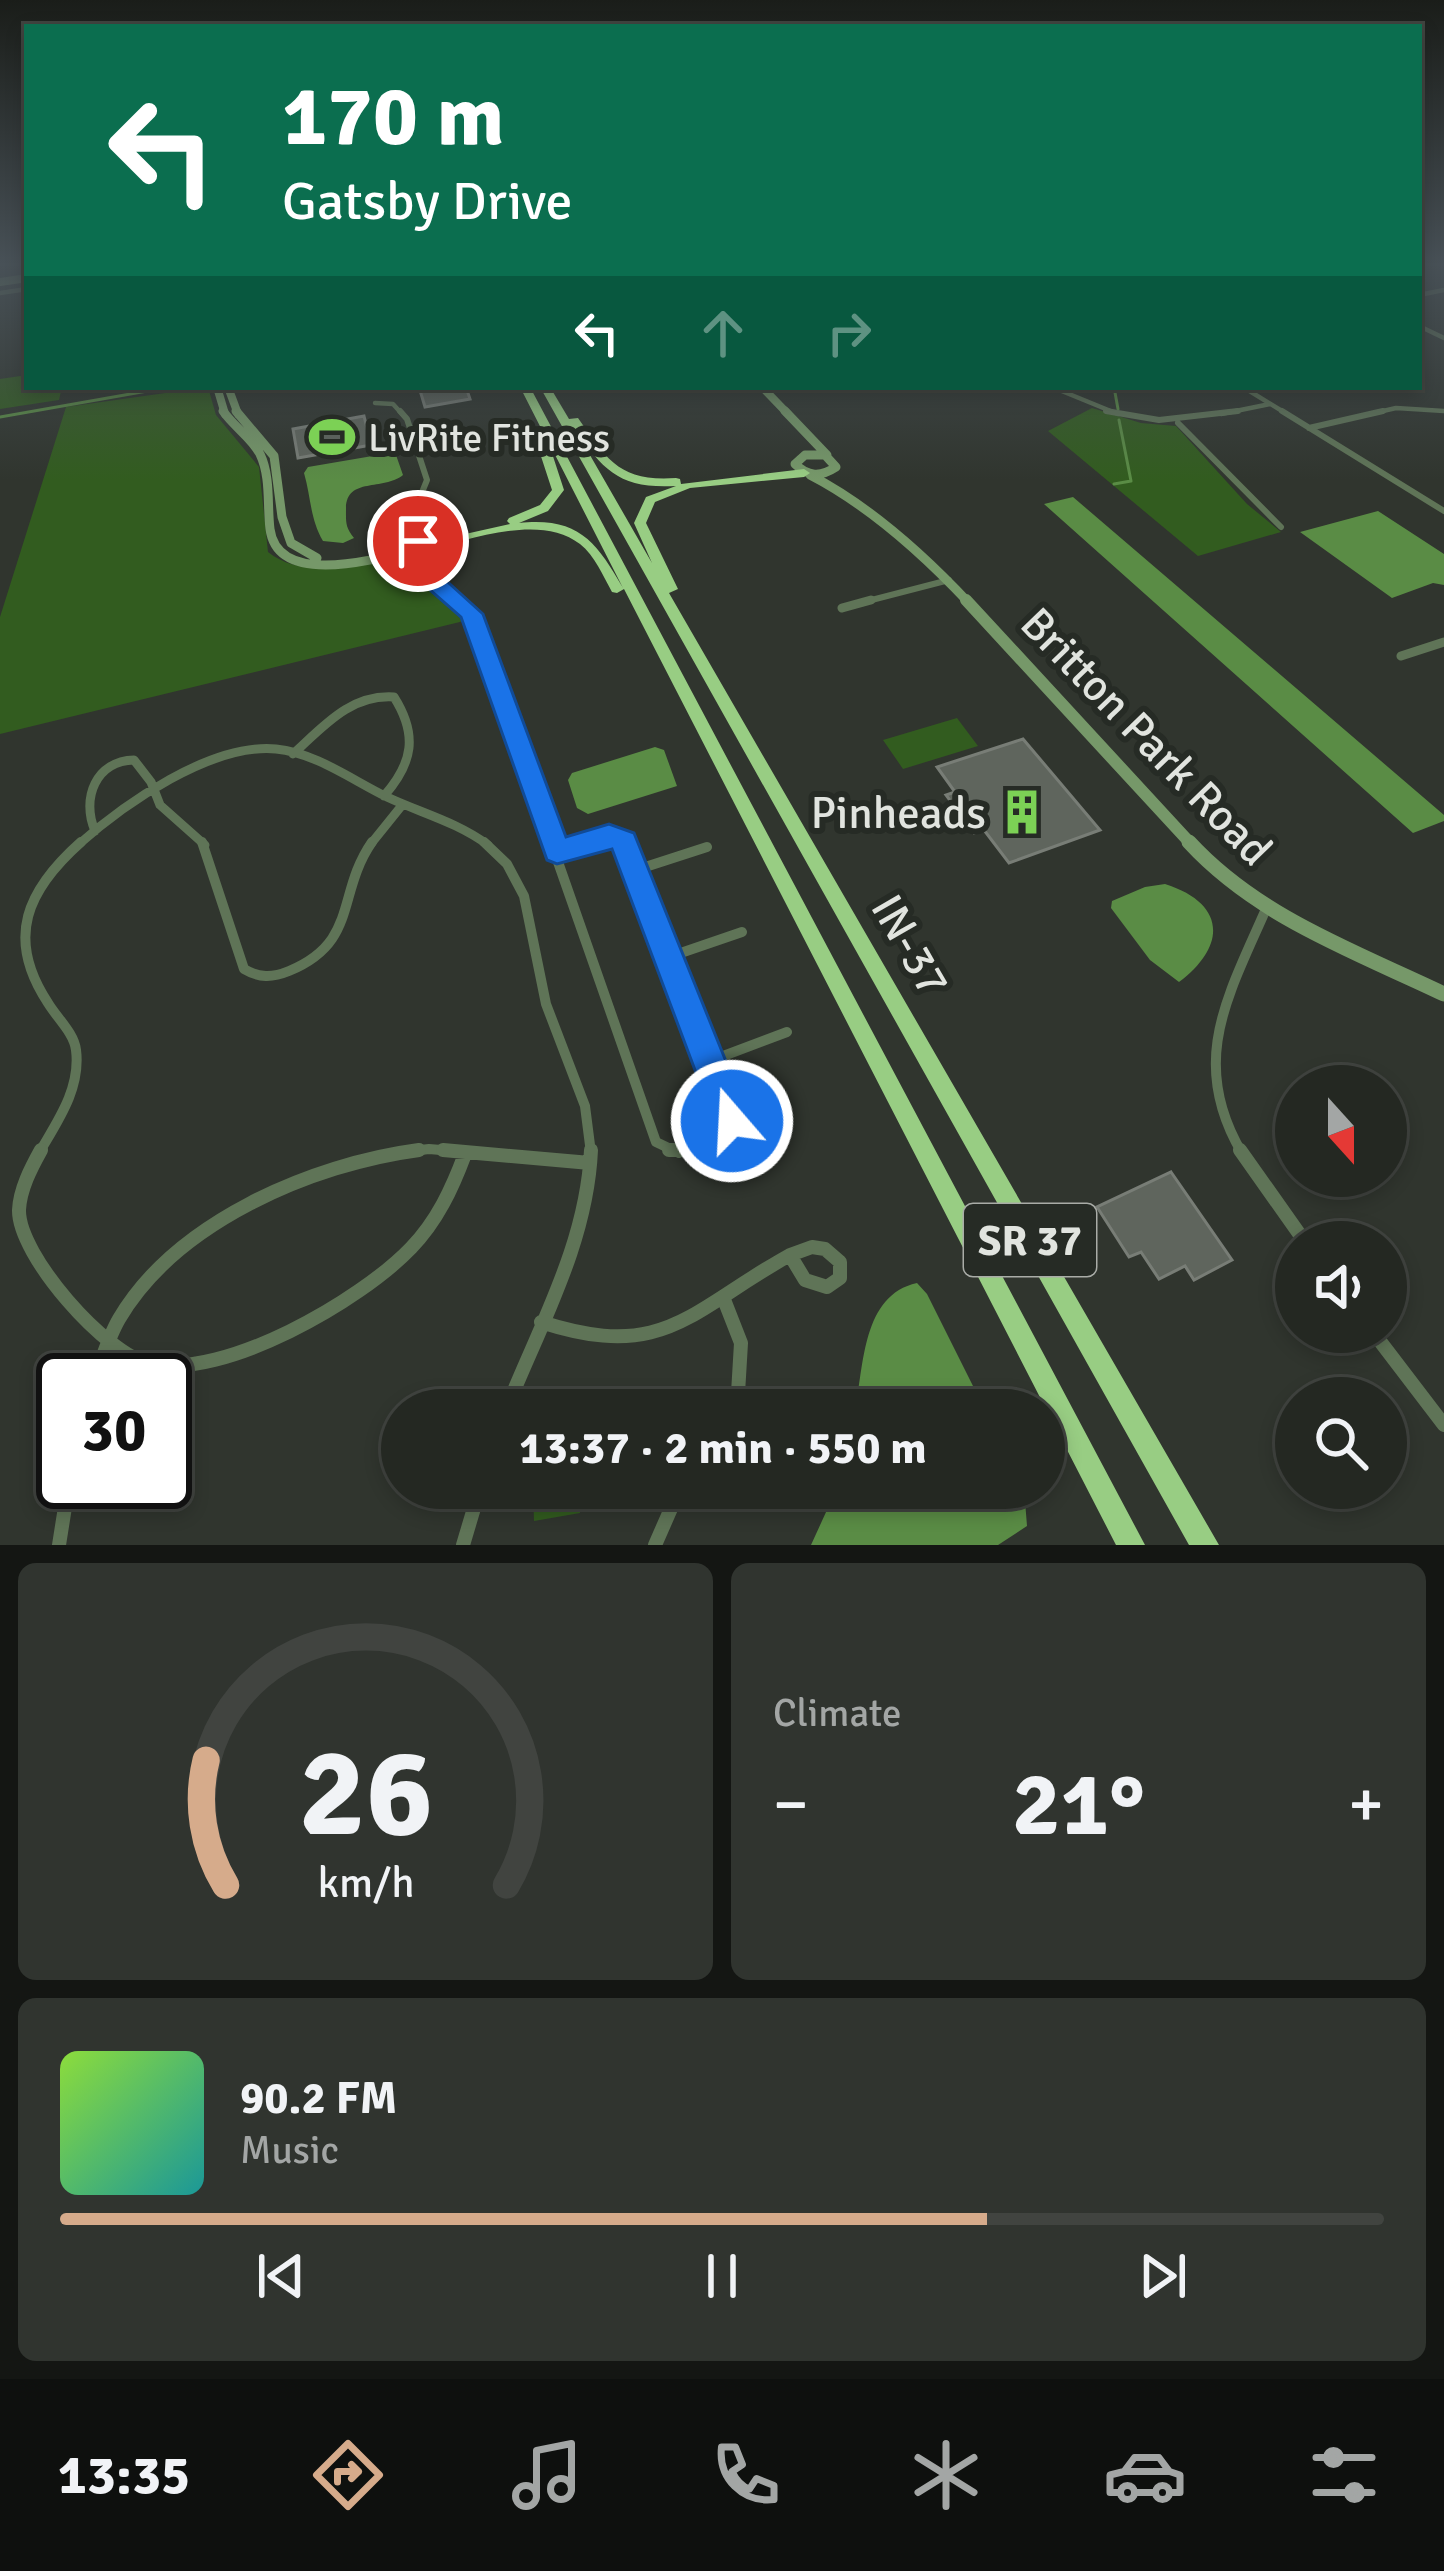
<!DOCTYPE html>
<meta charset="utf-8">
<style>
body{margin:0;font-family:Signika,sans-serif;background:#30342f;color:#f1f3f6;height:100vh;display:flex;flex-direction:column;font-size:45px;white-space:nowrap}
*{box-sizing:border-box;margin:0}
p{font-size:39px;color:#a3a6a5}
.icon{flex:none;width:66px;height:66px;fill:none;stroke:currentColor;stroke-width:2;stroke-linecap:round;stroke-linejoin:round}
.map{position:relative;height:1545px;overflow:hidden}
.sheet{display:flex;flex-direction:column;gap:18px;padding:18px;background:#141613;flex:1}
.sheet>*{flex:none}
.guide{position:absolute;left:24px;top:24px;width:1398px;height:366px;border-radius:0px;box-shadow:0 6px 18px #0003,0 0 0 3px #414440;background:#0b6e4f;color:#fff;overflow:hidden}
.needle{width:78px;rotate:159deg}
.tools{position:absolute;left:1275px;top:1065px;display:grid;gap:24px}
.tools a{display:grid;place-items:center;width:132px;height:132px;border-radius:50%;background:#242822;box-shadow:0 6px 18px #0003,0 0 0 3px #414440;font-size:60px}
.speed{position:absolute;left:36px;top:1353px;display:flex;gap:24px;font-size:60px;font-weight:700;text-align:center}
.speed>*{display:grid;place-content:center;width:156px;height:156px;border-radius:50%;background:#242822;box-shadow:0 6px 18px #0003,0 0 0 3px #414440;line-height:1}
.speed .limit{border:6px solid #111;border-radius:18px;background:#fff;color:#111}
.pin{position:absolute;display:grid;place-items:center;width:102px;height:102px;color:#fff;margin:-51px;border:6px solid #fff;border-radius:50%;box-shadow:0 3px 12px #0007}
.me{position:absolute;width:132px;margin:-66px;rotate:341deg;stroke-linejoin:round;filter:drop-shadow(0 0 9px #0008)}
.turn{display:flex;align-items:center;gap:42px;height:252px;padding:0 60px;font-size:54px}
.turn .icon{width:156px;height:156px;stroke-width:2.5}
.turn b{display:block;font-size:84px;line-height:102px}
.lanes{display:flex;align-items:center;height:114px;padding:0 60px;background:#0003;justify-content:center;gap:60px;direction:ltr}
.lanes .off{opacity:.35}
.big{font-size:90px;font-weight:700;line-height:1.1}
.sheet .tile{flex:1;display:flex;flex-direction:column;justify-content:center;gap:18px;min-width:0;padding:0 42px;border-radius:18px;background:#30342f}
.sheet .dial{align-items:center;gap:0}
.dial svg{height:312px;overflow:visible;fill:none;stroke:#414440;stroke-width:7;stroke-linecap:round;text-anchor:middle}
.dial text{fill:#f1f3f6;stroke:none}
.song{display:flex;align-items:center;gap:36px}
.cover{width:144px;height:144px;border-radius:18px;background:linear-gradient(135deg,hsl(90 70% 55%),hsl(180 70% 35%))}
.played{height:12px;border-radius:6px;background:linear-gradient(90deg,#d6ab8b 70%,#414440 70%)}
.keys{display:flex;justify-content:space-around;direction:ltr}
.heat{display:flex;justify-content:space-between;align-items:center;font-size:66px;direction:ltr}
.sheet .tiles{flex:1;display:grid;gap:18px;grid-template-columns:1fr 1fr}
.tile:last-child{grid-column:span 2}
.trip{position:absolute;left:381px;top:1389px;width:684px;height:120px;border-radius:60px;background:#242822;box-shadow:0 6px 18px #0003,0 0 0 3px #414440;font-weight:700;line-height:120px;text-align:center}
.menu{display:flex;height:192px;justify-content:space-around;align-items:center;background:#0e100e;color:#a3a6a5}
.menu .icon{width:84px;height:84px}
.menu .current{color:#d6ab8b}
.menu b{font-size:54px;color:#f1f3f6}
.map>svg:first-child{display:block}
.green{fill:#325c1f}
.water{fill:#5a8c45}
.lines{fill:none;stroke-linecap:round;stroke-linejoin:round}
.stream{stroke:#5a8c45;stroke-width:3}
.building{fill:#5f655d;stroke:#787d76;stroke-width:3}
.street-far4{stroke:#5f7457;stroke-width:4.5}
.street-far3{stroke:#5f7457;stroke-width:6}
.street-far2{stroke:#5f7457;stroke-width:9}
.street-far1{stroke:#5f7457;stroke-width:10}
.street{stroke:#5f7457;stroke-width:14}
.secondary-far3{stroke:#769869;stroke-width:8}
.secondary-far2{stroke:#769869;stroke-width:9}
.secondary-far1{stroke:#769869;stroke-width:12}
.secondary{stroke:#769869;stroke-width:15}
.highway{fill:#98cd83;fill-rule:evenodd}
.route{fill:#1a73e8;stroke:#114b97;stroke-width:3}
.labels{text-anchor:middle;stroke-width:12;stroke-linejoin:round;paint-order:stroke}
.far-poi-label{font-size:39px;fill:#e1e4df;stroke:#262b25;text-anchor:start}
.shield{fill:#262b25;stroke:#a9aca7;stroke-width:3}
.shield-label{font-size:42px;font-weight:bold;fill:#e1e4df}
.street-label{font-size:45px;fill:#e1e4df;stroke:#262b25}
.poi-label{font-size:45px;fill:#e1e4df;stroke:#262b25;text-anchor:end}
</style>
<div class="map">
<svg width="1444" height="1545" viewBox="0 0 1444 1545">
<rect width="100%" height="100%" fill="#30352e"/>
<path class="green" d="M27,375V387H62L59,400L0,409V379Z
M208,387L216,415L259,467L268,552C307,583 367,561 412,554C422,563 420,572 428,582C440,597 457,603 468,620L0,734V617L66,407Z
M1092,408L1141,423L1176,426L1247,504L1281,532L1198,556L1048,431Z
M957,718L978,746L903,769L883,740Z
M533,1488H579L580,1513L534,1521Z"/>
<path class="water" d="M390,453L396,455L403,475C383,491 347,477 346,508C346,522 345,527 354,538L343,543L323,541C310,519 311,497 304,473L308,467Z
M1073,497L1444,815V821L1413,833L1044,504Z
M1378,511L1444,554V585L1433,583L1392,598L1300,532Z
M655,747L664,750L677,786L588,814L577,808L568,780L572,773Z
M1165,884C1225,903 1228,945 1179,982L1150,960L1111,908L1112,901L1145,887Z
M917,1283L927,1294L985,1410H855C864,1366 862,1295 917,1283Z
M837,1488H1024L1027,1526L998,1545H811Z"/>
<g class="lines">
<path class="stream" d="M1114,387L1118,409
M0,417L170,387
M1114,484L1131,481L1119,420"/>
</g>
<path class="building" d="M419,387H466L470,399L425,407Z
M364,416L371,445L298,458L293,429Z
M1023,739L1100,830L1009,863L984,830L974,833L946,795L955,792L937,767Z
M1171,1172L1232,1260L1194,1280L1185,1266L1159,1279L1141,1252L1129,1257L1097,1207Z"/>
<g class="lines">
<path class="street-far4" d="M0,293L27,289
M1419,295L1444,290
M1419,326L1444,338
M1052,387L1118,414
M1243,387L1287,414
M375,403L393,404L402,414
M1221,414L1270,404
M1370,414L1396,408L1444,411"/>
<path class="street-far3" d="M400,411L407,419L427,480L412,517L428,572L461,603
M1106,411L1159,420L1238,411
M1282,411L1444,511
M1178,423L1281,527
M1309,428L1383,411
M860,603L949,580"/>
<path class="street-far2" d="M458,600L472,614L552,845
M842,608L871,600
M1401,656L1444,642
M293,754C323,727 350,694 394,697C418,735 413,763 384,796
M95,831C81,798 96,761 134,760L151,782L160,805L205,845
M78,845C124,804 211,743 276,749C316,753 352,780 387,797C421,813 457,822 488,845
M370,845L403,804
M580,845L609,836L626,845"/>
<path class="street-far1" d="M202,842L244,969C259,978 272,978 289,971C359,942 336,894 372,842
M484,842L507,864L524,896L546,1004L585,1106L591,1153
M551,842L656,1142L679,1153
M624,842L730,1111L727,1132L688,1153
M557,852L590,842
M636,870L707,847
M669,957L742,932
M710,1061L787,1032
M39,1153C57,1122 81,1089 76,1050C74,1033 57,1018 48,1003C5,938 27,890 81,842
M395,1153L429,1149L477,1153
M1242,1153C1188,1062 1228,996 1266,909"/>
<path class="street" d="M41,1150C31,1168 20,1189 19,1210C18,1255 106,1355 150,1364C225,1379 360,1301 411,1248C437,1221 452,1189 465,1154
M443,1150L590,1163
M669,1150H700
M1240,1150L1305,1242
M812,1247L825,1249L840,1262V1278L827,1287L805,1280L790,1255Z
M723,1297L741,1343L737,1410
M541,1322C665,1362 689,1311 790,1255
M1373,1332L1444,1425
M94,1380C102,1360 108,1338 119,1319C176,1222 312,1164 419,1150
M506,1410C540,1325 587,1243 591,1150
M59,1545L69,1482
M463,1545L480,1488
M655,1545L680,1488"/>
<path class="secondary-far3" d="M0,282L27,278
M217,387L225,414
M228,387L238,414
M762,387L788,414"/>
<path class="secondary-far2" d="M223,411C234,427 251,437 260,454C271,477 267,505 270,529C278,590 383,557 421,548
M236,411L274,456L282,517L291,543L317,558
M785,411L827,455
M805,455H825L836,467C821,477 808,477 795,464Z
M810,475C870,506 923,554 969,603"/>
<path class="secondary-far1" d="M966,600L1192,845"/>
<path class="secondary" d="M1189,842C1258,917 1354,951 1444,994"/>
<path class="highway" d="M520,387H530L1145,1545H1116L624,589L617,593L612,592C603,576 595,556 580,544C539,512 466,541 421,552L415,548L416,545L510,524L507,521L509,518L540,505L552,490L535,438L545,436ZM548,441L623,588C596,541 578,517 519,523L548,511L564,490Z
M540,387H550L569,419L578,418C607,460 620,482 676,478L680,479L681,484L804,469L810,473L804,477L690,488L655,502L646,523L678,589L669,593L1219,1545H1189ZM575,429C604,472 621,489 676,486L646,497L634,523L652,563Z"/>
</g>
<linearGradient id="sky" x2="0" y2="1"><stop stop-color="#1a1d19"/><stop offset="0.55" stop-color="#485157"/><stop offset="1" stop-color="#485157" stop-opacity="0"/></linearGradient>
<rect width="1444" height="480" fill="url(#sky)"/>
<path class="route" d="M418,534L429,541L440,575L483,614L566,837L609,824L634,833L750,1121L745,1134L732,1139L719,1134L612,849L557,864L547,860L461,617L422,583L408,541Z"/>
<defs>
<g id="stadium-bare" transform="scale(3.6)"><path d="M0-5a6.5 5 0 1 0 0 10a6.5 5 0 1 0 0-10ZM-3.5-1.8h7v3.6h-7Z" fill="#7cd155" stroke="#262b25" stroke-width="2.5" paint-order="stroke"/></g>
<g id="building-bare" transform="scale(3.6)"><path d="M-4-6H4V6H1V3H-1V6H-4ZM-2.5-4.3h1.7v1.8h-1.7ZM.8-4.3h1.7v1.8H.8ZM-2.5-1h1.7V.8h-1.7ZM.8-1h1.7V.8H.8Z" fill="#7cd155" stroke="#262b25" stroke-width="2.5" paint-order="stroke"/></g>
</defs>
<g fill-rule="evenodd">
<use href="#stadium-bare" x="332" y="437"/>
<use href="#building-bare" x="1022" y="812"/>
</g>
<g class="labels">
<g class="far-poi-label">
<text x="368" y="451">LivRite Fitness</text>
</g>
<rect class="shield" x="964" y="1204" width="132" height="72" rx="9"/>
<g class="shield-label">
<text x="1030" y="1255">SR 37</text>
</g>
<g class="street-label">
<text transform="translate(1147 736) rotate(46)" y="16">Britton Park Road</text>
<text transform="translate(911 945) rotate(60)" y="16">IN-37</text>
</g>
<g class="poi-label">
<text x="986" y="828">Pinheads</text>
</g>
</g>
</svg>
<div class="tools">
<a><svg class="needle" viewBox="-14 -14 28 28"><path d="M0-13l5 13h-10z" fill="#e53935"/><path d="M0 13l5-13h-10z" fill="#a3a6a5"/></svg></a>
<a><svg class="icon" aria-label="sound" viewBox="0 0 24 24"><path d="M4 9h4l5-4v14l-5-4H4zM17 9q2 3 0 6"/></svg></a>
<a><svg class="icon" aria-label="search" viewBox="0 0 24 24"><circle cx="10" cy="10" r="6"/><path d="M15 15l6 6"/></svg></a>
</div>
<div class="speed"><div class="limit">30</div></div>
<div class="pin" style="left:418px;top:541px;background:#d93025"><svg class="icon" aria-label="arrive" viewBox="0 0 24 24"><path d="M6 21V4h12l-3 4 3 4H6"/></svg></div>
<svg class="me" style="left:732px;top:1121px" viewBox="-20 -20 40 40"><circle r="17" fill="#1a73e8" stroke="#fff" stroke-width="3"/><path d="M0-11L8 9 0 5-8 9z" fill="#fff"/></svg>
<div class="trip">13:37 · 2 min · 550 m</div>
<div class="guide">
<div class="turn"><svg class="icon" aria-label="left" viewBox="0 0 24 24"><path d="M17 20v-9H6M10 6l-5 5 5 5"/></svg><div><b>170 m</b>Gatsby Drive</div></div>
<div class="lanes"><svg class="icon" aria-label="left" viewBox="0 0 24 24"><path d="M17 20v-9H6M10 6l-5 5 5 5"/></svg><svg class="icon off" aria-label="ahead" viewBox="0 0 24 24"><path d="M12 20V5M6 11l6-6 6 6"/></svg><svg class="icon off" aria-label="right" viewBox="0 0 24 24"><path d="M7 20v-9h11M14 6l5 5-5 5"/></svg></div>
</div>
</div>
<section class="sheet">
<div class="tiles">
<div class="tile dial"><svg viewBox="0 0 100 80">
<path d="M14 69A42 42 0 1 1 86 69"/>
<path d="M14 69A42 42 0 0 1 9 37" stroke="#d6ab8b"/>
<text x="50" y="56" font-size="32" font-weight="700">26</text>
<text x="50" y="72" font-size="11">km/h</text>
</svg></div>
<div class="tile"><p>Climate</p>
<div class="heat"><a>−</a><b class="big">21°</b><a>+</a></div>
</div>
<div class="tile">
<div class="song"><i class="cover"></i><div><b>90.2 FM</b><p>Music</p></div></div>
<div class="played"></div>
<div class="keys"><svg class="icon" aria-label="previous" viewBox="0 0 24 24"><path d="M18 5L8 12l10 7zM5 5v14"/></svg><svg class="icon" aria-label="pause" viewBox="0 0 24 24"><path d="M8 5v14M16 5v14"/></svg><svg class="icon" aria-label="next" viewBox="0 0 24 24"><path d="M6 5l10 7-10 7zM19 5v14"/></svg></div>
</div>
</div>
</section>
<nav class="menu">
<b>13:35</b>
<svg class="icon current" aria-label="directions" viewBox="0 0 24 24"><path d="M12 3l9 9-9 9-9-9zM9 14v-3h6M13 9l2 2-2 2"/></svg>
<svg class="icon" aria-label="music" viewBox="0 0 24 24"><path d="M9 18V5l10-2v13"/><circle cx="6" cy="18" r="3"/><circle cx="16" cy="16" r="3"/></svg>
<svg class="icon" aria-label="phone" viewBox="0 0 24 24"><path d="M5 4h4l2 5-3 2q2 4 5 5l2-3 5 2v4C11 20 4 13 5 4z"/></svg>
<svg class="icon" aria-label="climate" viewBox="0 0 24 24"><path d="M12 3v18M4 7l16 10M4 17L20 7"/></svg>
<svg class="icon" aria-label="car" viewBox="0 0 24 24"><path d="M5 17H2v-5l4-1 3-4h7l3 4 3 1v5h-3M9 17h6M6 11h13"/><circle cx="7" cy="17" r="2"/><circle cx="17" cy="17" r="2"/></svg>
<svg class="icon" aria-label="filters" viewBox="0 0 24 24"><path d="M4 7h16M4 17h16"/><circle cx="9" cy="7" r="2"/><circle cx="15" cy="17" r="2"/></svg>
</nav>
